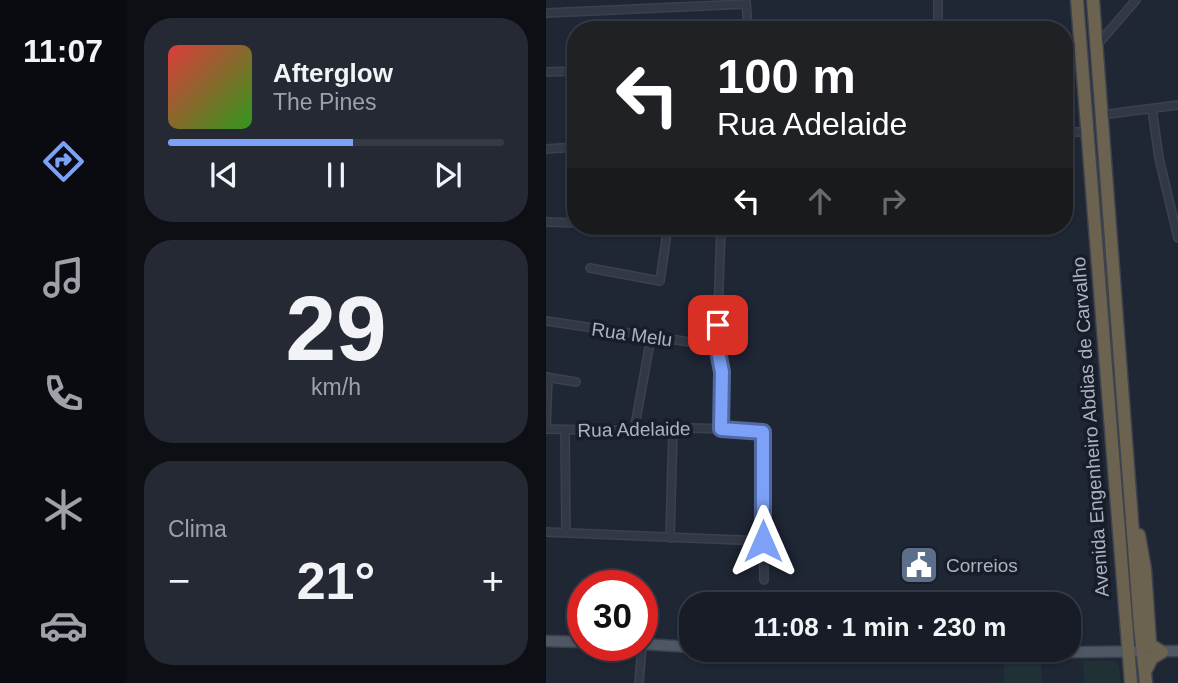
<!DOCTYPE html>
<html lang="pt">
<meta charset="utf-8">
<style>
body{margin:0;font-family:Helvetica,sans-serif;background:#242933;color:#f1f3f6;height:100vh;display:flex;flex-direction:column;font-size:26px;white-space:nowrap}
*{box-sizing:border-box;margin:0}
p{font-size:23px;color:#9ea1a7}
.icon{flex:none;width:38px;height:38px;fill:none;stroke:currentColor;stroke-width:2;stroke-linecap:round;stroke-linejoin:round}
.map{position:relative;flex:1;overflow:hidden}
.side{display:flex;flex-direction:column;gap:18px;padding:18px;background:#0d0f15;width:420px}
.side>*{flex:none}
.banner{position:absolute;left:21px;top:21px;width:506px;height:214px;border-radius:28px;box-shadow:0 2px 5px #0004,0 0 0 2px #363a44;background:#202124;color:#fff;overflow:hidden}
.speed{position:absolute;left:21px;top:570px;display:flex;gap:14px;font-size:35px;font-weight:700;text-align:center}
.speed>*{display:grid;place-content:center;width:91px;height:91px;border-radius:50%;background:#171c27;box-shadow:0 2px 5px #0004,0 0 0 2px #363a44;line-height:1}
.speed .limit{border:10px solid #d22;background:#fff;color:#111}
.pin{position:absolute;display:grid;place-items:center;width:60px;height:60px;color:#fff;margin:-30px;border-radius:14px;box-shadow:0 4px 10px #0006}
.me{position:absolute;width:77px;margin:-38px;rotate:0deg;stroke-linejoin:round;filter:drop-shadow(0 0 5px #0008)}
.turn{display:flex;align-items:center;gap:24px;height:147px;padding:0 35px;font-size:32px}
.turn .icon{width:91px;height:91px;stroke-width:2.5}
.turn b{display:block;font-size:49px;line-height:60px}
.lanes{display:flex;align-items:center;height:66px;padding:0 35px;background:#0003;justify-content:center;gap:35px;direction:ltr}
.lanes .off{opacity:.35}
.big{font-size:52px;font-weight:700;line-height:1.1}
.side .widget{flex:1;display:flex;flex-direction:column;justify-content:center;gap:10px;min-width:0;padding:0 24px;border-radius:28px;background:#242933}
.side .dial{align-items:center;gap:0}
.dial b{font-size:91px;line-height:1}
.song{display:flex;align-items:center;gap:21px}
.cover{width:84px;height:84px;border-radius:10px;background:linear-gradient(135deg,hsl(0 70% 55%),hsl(110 70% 35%))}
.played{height:7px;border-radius:4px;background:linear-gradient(90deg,#7da1f6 55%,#363a44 55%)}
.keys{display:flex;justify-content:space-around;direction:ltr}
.heat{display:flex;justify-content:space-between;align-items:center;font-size:38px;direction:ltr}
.trip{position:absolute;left:133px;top:592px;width:402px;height:70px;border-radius:28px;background:#171c27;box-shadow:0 2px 5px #0004,0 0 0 2px #363a44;font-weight:700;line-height:70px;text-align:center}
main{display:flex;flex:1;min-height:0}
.dock{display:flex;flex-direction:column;width:126px;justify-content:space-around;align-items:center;background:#090b10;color:#9ea1a7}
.dock .icon{width:49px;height:49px}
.dock .on{color:#7da1f6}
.dock b{font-size:32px;color:#f1f3f6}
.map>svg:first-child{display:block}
.green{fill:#203135}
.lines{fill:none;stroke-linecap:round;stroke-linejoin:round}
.street-casing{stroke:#3b414e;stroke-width:10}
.primary-casing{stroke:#3b414e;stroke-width:13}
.highway-casing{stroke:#3d424f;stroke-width:15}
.street{stroke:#323845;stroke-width:7}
.primary{stroke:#4f5765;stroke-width:10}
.highway{stroke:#6b624f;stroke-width:12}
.route-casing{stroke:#5169a0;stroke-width:18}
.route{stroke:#7da1f6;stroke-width:12}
.labels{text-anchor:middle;stroke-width:7;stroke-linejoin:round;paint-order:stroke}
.street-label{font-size:19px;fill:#abb2c2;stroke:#181d29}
.poi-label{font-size:19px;fill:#abb2c2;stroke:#181d29;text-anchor:start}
</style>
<main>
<nav class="dock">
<b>11:07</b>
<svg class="icon on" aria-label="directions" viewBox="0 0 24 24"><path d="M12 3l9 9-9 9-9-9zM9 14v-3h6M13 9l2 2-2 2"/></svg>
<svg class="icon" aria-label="music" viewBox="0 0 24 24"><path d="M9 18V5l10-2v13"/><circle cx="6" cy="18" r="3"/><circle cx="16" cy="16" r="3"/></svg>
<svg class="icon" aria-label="phone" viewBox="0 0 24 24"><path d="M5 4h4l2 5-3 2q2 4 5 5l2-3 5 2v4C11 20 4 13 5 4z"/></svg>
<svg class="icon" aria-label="climate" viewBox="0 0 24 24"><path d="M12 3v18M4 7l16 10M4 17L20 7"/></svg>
<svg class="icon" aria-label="car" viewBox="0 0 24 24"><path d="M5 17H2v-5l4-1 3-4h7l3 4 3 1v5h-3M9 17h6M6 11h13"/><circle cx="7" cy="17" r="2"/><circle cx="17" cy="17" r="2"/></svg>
</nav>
<section class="side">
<div class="widget">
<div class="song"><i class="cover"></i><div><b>Afterglow</b><p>The Pines</p></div></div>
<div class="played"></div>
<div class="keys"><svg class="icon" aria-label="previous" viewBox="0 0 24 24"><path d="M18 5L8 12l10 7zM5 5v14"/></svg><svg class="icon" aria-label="pause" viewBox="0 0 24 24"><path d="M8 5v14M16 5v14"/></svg><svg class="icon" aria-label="next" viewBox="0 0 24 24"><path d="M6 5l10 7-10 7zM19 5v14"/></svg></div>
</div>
<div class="widget dial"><b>29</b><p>km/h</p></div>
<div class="widget"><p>Clima</p>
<div class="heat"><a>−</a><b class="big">21°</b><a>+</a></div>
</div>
</section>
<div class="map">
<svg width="632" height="683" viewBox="0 0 632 683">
<rect width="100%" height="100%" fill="#1f2634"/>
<path class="green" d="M495,661L496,683H423L458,682V662Z
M537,661H568L573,666L575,683H538Z"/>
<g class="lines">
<g class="street-casing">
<path id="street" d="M392,0V30
M200,1L202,30
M0,13L200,4
M518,43H534
M552,44L590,0
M0,72L30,71
M606,109L613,158L632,238
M555,115L632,105
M518,132H541
M0,149L30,147
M0,222L30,223
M175,226L171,346L176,372L175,429
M44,268L114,281L122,226
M0,321L171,346
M0,377L30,382
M0,429L88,431L146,428L216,430L218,580
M0,429L2,377
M19,430L20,533
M88,431L105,337
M0,532L217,541
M124,538L127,430
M93,683L96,646"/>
</g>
<g class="primary-casing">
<path id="primary" d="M0,641L37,642
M96,644L145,647
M191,649L372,654L632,651"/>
</g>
<g class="highway-casing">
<path id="highway" d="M531,0L585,683
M547,0L594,627L600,683
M593,535L599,569L604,642
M599,672L606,658L616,652L605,645L599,636"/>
</g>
<use href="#street" class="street"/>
<use href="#primary" class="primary"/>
<use href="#highway" class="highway"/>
</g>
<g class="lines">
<g class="route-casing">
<path id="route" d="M172,325L171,346L176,372L175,429L217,432V541"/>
</g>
<use href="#route" class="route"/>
</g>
<defs>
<g id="civic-square" transform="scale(2.0125)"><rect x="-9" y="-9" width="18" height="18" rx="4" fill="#5c6f8a" stroke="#181d29"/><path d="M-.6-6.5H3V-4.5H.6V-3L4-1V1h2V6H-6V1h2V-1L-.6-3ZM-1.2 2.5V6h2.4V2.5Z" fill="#fff"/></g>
</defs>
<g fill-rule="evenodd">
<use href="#civic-square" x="373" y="565"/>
</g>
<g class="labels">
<g class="street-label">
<text transform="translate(86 334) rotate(8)" y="7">Rua Melu</text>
<text transform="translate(544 427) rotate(-94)" y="7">Avenida Engenheiro Abdias de Carvalho</text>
<text transform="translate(88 429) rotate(-1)" y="7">Rua Adelaide</text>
</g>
<g class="poi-label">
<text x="400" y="572">Correios</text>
</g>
</g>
</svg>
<div class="speed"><div class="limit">30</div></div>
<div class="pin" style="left:172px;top:325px;background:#d93025"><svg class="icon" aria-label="arrive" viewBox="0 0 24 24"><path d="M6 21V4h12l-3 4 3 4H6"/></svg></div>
<svg class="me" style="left:217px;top:541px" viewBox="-20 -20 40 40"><path d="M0-17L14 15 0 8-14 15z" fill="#7da1f6" stroke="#fff" stroke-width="4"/></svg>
<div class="trip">11:08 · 1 min · 230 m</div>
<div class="banner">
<div class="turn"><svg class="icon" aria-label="left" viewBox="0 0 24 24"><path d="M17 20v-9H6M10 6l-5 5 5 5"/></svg><div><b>100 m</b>Rua Adelaide</div></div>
<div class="lanes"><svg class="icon" aria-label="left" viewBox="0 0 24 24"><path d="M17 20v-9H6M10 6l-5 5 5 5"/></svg><svg class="icon off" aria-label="ahead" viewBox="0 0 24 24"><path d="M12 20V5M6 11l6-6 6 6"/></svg><svg class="icon off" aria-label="right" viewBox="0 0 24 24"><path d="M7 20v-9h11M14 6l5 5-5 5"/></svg></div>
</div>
</div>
</main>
